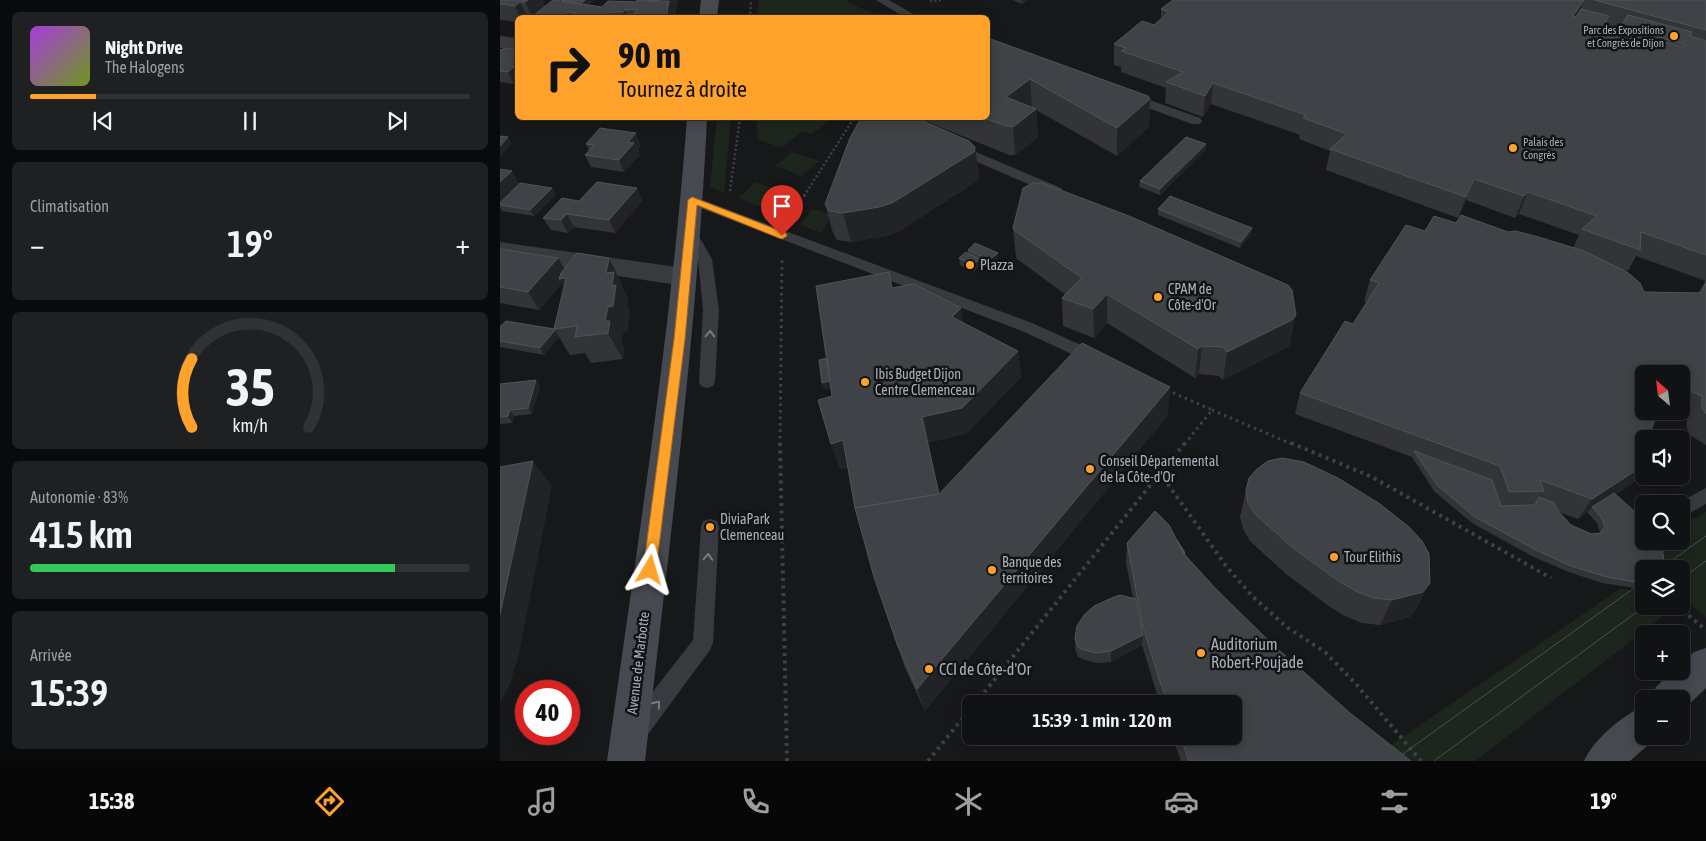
<!DOCTYPE html>
<html lang="fr">
<meta charset="utf-8">
<style>
body{margin:0;font-family:"Asap Condensed",sans-serif;background:#1e2022;color:#f1f3f6;height:100vh;display:flex;flex-direction:column;font-size:19px;white-space:nowrap}
*{box-sizing:border-box;margin:0}
p{font-size:16px;color:#9c9ea0}
.icon{flex:none;width:28px;height:28px;fill:none;stroke:currentColor;stroke-width:2;stroke-linecap:round;stroke-linejoin:round}
.map{position:relative;flex:1;overflow:hidden}
.drawer{display:flex;flex-direction:column;gap:12px;padding:12px;background:#090a0b;width:500px}
.drawer>*{flex:none}
.banner{position:absolute;left:15px;top:15px;width:475px;height:105px;border-radius:8px;box-shadow:0 2px 12px #0003,0 0 0 1px #303234;background:#ffa22b;color:#111;overflow:hidden}
.needle{width:32px;rotate:332deg}
.tools{position:absolute;left:1135px;top:365px;display:grid;gap:10px}
.tools a{display:grid;place-items:center;width:55px;height:55px;border-radius:8px;background:#111214;box-shadow:0 2px 12px #0003,0 0 0 1px #303234;font-size:25px}
.speed{position:absolute;left:15px;top:680px;display:flex;gap:10px;font-size:25px;font-weight:700;text-align:center}
.speed>*{display:grid;place-content:center;width:65px;height:65px;border-radius:50%;background:#111214;box-shadow:0 2px 12px #0003,0 0 0 1px #303234;line-height:1}
.speed .limit{border:8px solid #d22;background:#fff;color:#111}
.pin{position:absolute;display:grid;place-items:center;width:42px;height:42px;color:#fff;margin:-51px -21px;border-radius:50% 50% 50% 0;rotate:-45deg;box-shadow:0 0 5px #0007}
.pin .icon{rotate:45deg}
.me{position:absolute;width:55px;margin:-28px;rotate:7deg;stroke-linejoin:round;filter:drop-shadow(0 0 4px #0008)}
.turn{display:flex;align-items:center;gap:18px;height:105px;padding:0 20px;font-size:22px}
.turn .icon{width:65px;height:65px;stroke-width:2.5}
.turn b{display:block;font-size:35px;line-height:42px}
.big{font-size:38px;font-weight:600;line-height:1.1}
.drawer .widget{flex:1;display:flex;flex-direction:column;justify-content:center;gap:8px;min-width:0;padding:0 18px;border-radius:8px;background:#1e2022}
.drawer .dial{align-items:center;gap:0}
.dial svg{height:130px;overflow:visible;fill:none;stroke:#303234;stroke-width:7;stroke-linecap:round;text-anchor:middle}
.dial text{fill:#f1f3f6;stroke:none}
.song{display:flex;align-items:center;gap:15px}
.cover{width:60px;height:60px;border-radius:8px;background:linear-gradient(135deg,hsl(280 70% 55%),hsl(80 70% 35%))}
.played{height:5px;border-radius:2px;background:linear-gradient(90deg,#ffa22b 15%,#303234 15%)}
.keys{display:flex;justify-content:space-around;direction:ltr}
.heat{display:flex;justify-content:space-between;align-items:center;font-size:28px;direction:ltr}
.charge{height:8px;border-radius:4px;background:linear-gradient(90deg,#34c759 83%,#303234 0)}
.trip{position:absolute;left:462px;top:695px;width:280px;height:50px;border-radius:8px;background:#111214;box-shadow:0 2px 12px #0003,0 0 0 1px #303234;font-weight:600;line-height:50px;text-align:center}
.menu{display:flex;height:80px;justify-content:space-around;align-items:center;background:#070708;color:#9c9ea0}
.menu .icon{width:35px;height:35px}
.menu .on{color:#ffa22b}
.menu b{font-size:22px;color:#f1f3f6}
main{display:flex;flex:1;min-height:0}
.map>svg:first-child{display:block}
.green{fill:#1d261d}
.lines{fill:none;stroke-linecap:round;stroke-linejoin:round}
.path-far2{stroke:#3e4147;stroke-width:2.5;stroke-dasharray:2 2.5;stroke-linecap:butt}
.path-far1{stroke:#3e4147;stroke-width:3;stroke-dasharray:2.5 4;stroke-linecap:butt}
.path{stroke:#3e4147;stroke-width:4;stroke-dasharray:3 4.5;stroke-linecap:butt}
.lane{fill:#383a3f;fill-rule:evenodd}
.street{fill:#383a3f;fill-rule:evenodd}
.secondary{fill:#464950;fill-rule:evenodd}
.tram{stroke:#4b4e55;stroke-width:1}
.wall{fill:#333438;fill-rule:evenodd}
.shaded-wall{fill:#222326}
.building{fill:#3f4246;stroke:#505358}
.oneway{stroke:#767b83}
.route{fill:#ffa22b;stroke:#a6691c}
.poi-dot{fill:#ffa22b;stroke:#121315;stroke-width:2}
.labels{text-anchor:middle;stroke-width:5;stroke-linejoin:round;paint-order:stroke}
.far-poi-label{font-size:11px;fill:#a8b0bb;stroke:#121315;text-anchor:end}
.poi-label{font-size:14px;fill:#a8b0bb;stroke:#121315;text-anchor:start}
.street-label{font-size:14px;fill:#a8b0bb;stroke:#121315}
.near-poi-label{font-size:16px;fill:#a8b0bb;stroke:#121315;text-anchor:start}
</style>
<main>
<section class="drawer">
<div class="widget">
<div class="song"><i class="cover"></i><div><b>Night Drive</b><p>The Halogens</p></div></div>
<div class="played"></div>
<div class="keys"><svg class="icon" aria-label="previous" viewBox="0 0 24 24"><path d="M18 5L8 12l10 7zM5 5v14"/></svg><svg class="icon" aria-label="pause" viewBox="0 0 24 24"><path d="M8 5v14M16 5v14"/></svg><svg class="icon" aria-label="next" viewBox="0 0 24 24"><path d="M6 5l10 7-10 7zM19 5v14"/></svg></div>
</div>
<div class="widget"><p>Climatisation</p>
<div class="heat"><a>−</a><b class="big">19°</b><a>+</a></div>
</div>
<div class="widget dial"><svg viewBox="0 0 100 80">
<path d="M14 69A42 42 0 1 1 86 69"/>
<path d="M14 69A42 42 0 0 1 14 27" stroke="#ffa22b"/>
<text x="50" y="56" font-size="32" font-weight="700">35</text>
<text x="50" y="72" font-size="11">km/h</text>
</svg></div>
<div class="widget"><p>Autonomie · 83%</p><b class="big">415 km</b><div class="charge"></div></div>
<div class="widget"><p>Arrivée</p><b class="big">15:39</b></div>
</section>
<div class="map">
<svg width="1206" height="761" viewBox="0 0 1206 761">
<rect width="100%" height="100%" fill="#17181a"/>
<path class="green" d="M259,0H347L349,3L373,13L365,18L257,17Z
M217,118H231L224,193L210,186Z
M257,118H332L312,134L302,131L282,148L257,139Z
M292,152L319,161L302,176L275,166Z
M256,182L284,192L266,209L238,198Z
M312,209L331,214L322,233L300,225Z
M1206,512V617L1181,597V569H1160L1158,541H1181V526Z
M1120,589L1138,591L1144,596V606H1156L1166,614L975,761H894L882,751Z"/>
<g class="lines">
<path class="path-far2" d="M430,1L442,0
M250,18L251,0
M230,191L240,118
M304,196L354,118"/>
<path class="path-far1" d="M293,213L305,195
M667,390L712,410L684,445
M712,410L794,445
M280,445L282,259"/>
<path class="path" d="M280,443L287,761
M685,443L660,473L726,566L753,597L788,628L825,652L856,684L921,761
M791,443L872,477L1051,578
M1177,606L1206,630
M475,704L660,473
M428,761L471,708"/>
<path class="lane" d="M376,0H389L420,18H406Z
M630,93L700,118L702,121L700,124H692L626,100L624,97Z
M457,144L561,188L563,191L556,195L551,194L452,151L451,148L452,145Z
M192,196L532,323L601,354L603,358L601,362L595,364L589,362L522,331L187,203L185,200L187,197Z
M189,226L194,228L212,259L219,310L215,382L213,386L207,388L201,386L199,382L203,310L198,259L182,231L184,228Z
M1206,488V504L1181,518V504H1176Z
M210,519L217,521L219,527L213,643L210,650L146,737L138,740L130,737L127,729L130,721L193,640L201,527L203,521Z"/>
<path class="street" d="M0,36L18,38V50L0,48Z
M0,242L184,268L193,271L196,277L193,283L184,286L0,258Z"/>
<path class="secondary" d="M201,0H219L217,18H199Z
M187,118H207C197,333 169,547 145,761H107C137,547 171,333 187,118Z
M1206,648V688L1182,711L1181,699H1151L1156,687L1173,671H1181V664L1194,652Z
M1144,706V736L1157,737L1130,761H1084C1093,740 1123,715 1144,706Z"/>
<path class="tram" d="M1160,569L1206,536
M1181,579L1206,561
M893,761L1144,581
M934,761L1145,606"/>
</g>
<path class="wall" d="M0,0H45V1L43,3L45,6L89,5L102,7L108,1L175,16H174L175,18H18V22L0,20Z
M512,0H528L523,4Z
M673,0H1206V281L1136,256L1128,271L1123,269L1144,292L1198,293L1206,281V445L1190,435L1187,428V417L1174,411H1181V374H1144L1116,494L1144,569V587L1135,588L1102,583L1066,571L1032,556L972,523L934,491L912,457L795,414L800,393L853,324L867,302L864,301L870,280L925,231L956,223L1008,232L1073,248L1079,235L1019,214L1015,218L966,200L958,218L826,170L830,151L799,139L800,135L711,104L703,117L665,103L666,88L621,72V67L614,65V44L654,25L661,19V9ZM1059,512L1078,519L1088,512V513L1097,523L1100,532V533L1091,534L1071,525Z
M488,38L650,99L649,127L617,156L536,110L538,137L515,155H509L418,118H488Z
M0,50L18,51V81L14,84L0,82Z
M86,144L141,146L138,150L140,155L124,172L91,167L85,155L89,151Z
M706,144L705,151L660,195L639,187L640,181Z
M475,147L479,176L477,181L398,232L386,236L351,242L337,240L333,233L325,204Z
M52,188L56,194L34,216L2,211L0,208V203Z
M143,200L115,233L74,227L68,233L51,230L43,218L79,201Z
M658,209L752,228L751,235L740,248L658,215Z
M513,228L790,344L786,348L723,380L719,376L699,374L695,378L607,323L594,338L563,326L562,298L565,294L517,259L516,257Z
M0,249L58,258L64,269L109,258L122,285V287L128,298L127,306L130,312L127,333H123L121,341L124,347L123,359L91,363L85,353L70,355L59,337L44,355L0,347V327L54,329L64,287L62,283L39,310L0,303Z
M468,250L498,253V260L490,267L480,262L481,265L474,271L460,265L459,258L468,253Z
M393,288L518,351L521,377L467,433L427,443L439,494L668,415L425,711L405,668L397,644L355,508L348,467L340,469L331,444L332,396L331,388L325,389L322,383L327,358Z
M36,380L40,386L32,414L14,416L12,423L0,424V384Z
M746,490L917,608L910,617L880,625L862,623L845,616L830,607L786,574L750,541L743,529L740,517Z
M627,543L685,554L716,589L771,643L850,713L911,761H681L672,736H734V704H660L642,645L611,662L597,663L585,660L578,657L575,648V638L633,598L626,563Z"/>
<path class="shaded-wall" d="M28,0H45V1L43,3L45,6L33,16L34,18H33L25,2Z
M85,0H95L83,10L80,4Z
M160,0H178L175,16H174L175,18H166L147,1Z
M522,0H528L523,4Z
M1084,0L1077,18L1073,16Z
M20,2L28,18H20L15,6Z
M125,10L129,18H125L123,12Z
M67,12L69,18H61Z
M110,12L112,18H104Z
M14,67L18,73V81L14,84L8,72Z
M530,79L532,107L506,97Z
M713,83L711,104L703,117L705,96Z
M650,99L649,127L617,156V128Z
M536,109L538,137L515,155L513,127Z
M136,133L141,146L138,150L140,155L124,172L119,160L128,142Z
M8,137L12,144L0,156V146Z
M706,144L705,151L660,195V189Z
M475,147L479,176L477,181L398,232L386,236L351,242L343,213Z
M12,171L19,183L0,202V182Z
M974,179L966,200L958,218L966,197Z
M52,188L56,194L34,216L30,210Z
M137,188L143,200L115,233L109,220Z
M1028,192L1019,214L1015,218L1024,196Z
M67,214L74,227L68,233L61,220Z
M752,228L751,235L740,248L741,242Z
M498,253V260L490,267L489,260Z
M58,258L68,276L66,278L75,305L62,283L39,310L28,292Z
M109,258L122,285V287L128,298L127,306L130,312L127,333H123L121,341L124,347L123,359L108,333L105,321L108,307L106,273Z
M480,259L481,265L474,271L473,265Z
M607,294V323L594,338L593,309Z
M461,308L466,335L452,317Z
M796,315L790,344L786,348L723,380L727,352Z
M55,330L59,337L44,355L40,348Z
M702,346L699,374L695,378L698,349Z
M518,351L521,377L467,433L427,443L422,417Z
M329,358L334,387L325,389L322,383Z
M36,380L40,386L32,414L28,408Z
M670,387L668,415L425,711L417,689Z
M10,410L14,416L12,423L8,416Z
M343,440L352,466L340,469L331,444Z
M33,461L52,486L18,658L9,686L0,703V614Z
M1144,465V476L1094,509L1092,507L1088,512L1078,519L1092,499Z
M1144,582V587L1135,588L1140,583Z
M930,583L917,608L910,617L880,625L892,600Z
M643,635L642,645L611,662V651Z"/>
<path class="building" d="M0,0H28L25,2H20L15,6L0,4Z
M53,0L102,7L108,1L137,2V0H160L147,1H169L166,18H117L120,15L132,16L138,9L125,10L123,12H110L104,18H71L76,13L67,12L61,18H48L33,16Z
M61,0H85L81,4Z
M673,0H1084L1073,16L1076,17L1081,9L1109,16L1104,25L1183,47L1185,45L1121,26L1128,15L1192,32L1190,36L1206,41V255L1141,232L1140,250L1082,229L1097,216L1028,192L1024,196L974,179L966,197L830,149L847,134L803,118L806,115L713,83L705,96L666,82L683,72L621,51L626,48L614,44L642,21L654,25L669,12L661,9Z
M1094,0H1206V30Z
M488,38L648,96L650,99L617,128L530,79L506,97L536,109L513,127L507,126L484,118H488Z
M6,48L18,51V67H14L8,72L0,71V50Z
M361,118H416L469,141L475,147L474,152L392,203L379,207L343,213L329,211L325,204L350,138Z
M100,128L136,133L128,142L134,143L119,160L85,155L94,145L86,144Z
M0,136L8,137L0,146Z
M686,137L706,144L660,189L640,181Z
M0,169L12,171L0,182Z
M97,182L137,188L109,220L67,214L61,220L43,218L62,198L79,201Z
M20,183L52,188L30,210L0,205V203Z
M533,183H542L629,216L788,285L792,290L796,315L792,320L727,352L723,347L702,346L698,349L607,294L593,309L562,298L582,278L514,230L513,228L523,188Z
M670,196L752,228L741,242L658,209Z
M961,215L1008,232L1016,231L1042,238L1084,251L1127,272L1140,283L1144,292L1201,293L1206,281V414L1202,408V396L1181,387V374H1144V411H1158L1148,439H1144V465L1092,499L1040,480L1044,491L1009,492L1000,466L800,393L845,321L853,324L879,283L870,280L906,225L925,231L934,216L956,223Z
M475,243L498,253L489,260L468,250Z
M0,249L58,258L28,292L0,287Z
M466,252L480,259L473,265L459,258Z
M77,253L109,258L106,273L114,272L112,286L116,285L113,306L108,307L105,321H110L108,333L75,337L77,326L54,329L66,278L59,279L61,273Z
M389,272L392,288L414,284L461,308L452,317L518,351L462,408L422,417L439,494L355,508L343,440L331,444L318,400L332,396L316,286Z
M6,321L54,329L55,330L40,348L0,341V327Z
M582,343L670,387L417,689L397,644L374,577L355,508L439,494Z
M327,358L330,381L322,383L319,360Z
M36,380L28,408L10,410L8,416L0,417V384Z
M914,451L992,480L1001,506L1035,505L1039,497L1054,503L1058,511L1071,525L1091,534L1101,533L1105,526L1101,517L1092,507L1114,493L1132,509L1144,523V541H1157L1163,553L1164,563L1161,569H1144V582L1140,583L1107,577L1071,566L1036,550L975,517L937,485Z
M782,458L804,462L838,478L880,504L909,527L922,541L929,554L930,583L923,592L892,600L873,598L856,591L840,582L793,548L756,515L748,503L746,490L749,478L757,469L768,461Z
M33,461L0,614V467Z
M655,511L669,525L684,554L716,589L771,643L850,713L911,761H689L680,736H734V704H668L659,679L643,627L627,543Z
M677,540L684,551L685,554H684Z
M620,595L636,599L643,635L611,651L597,653L584,650L578,647L575,638L577,626L584,615L594,606L614,597Z"/>
<defs><path id="oneway-chevron" d="M-2-3.5L2.5 0L-2 3.5" fill="none" stroke-width="1.6" stroke-linecap="round" stroke-linejoin="round" transform="scale(1.25)"/></defs>
<g class="oneway">
<use href="#oneway-chevron" transform="translate(210 334) rotate(-88)"/>
<use href="#oneway-chevron" transform="translate(208 557) rotate(-87)"/>
<use href="#oneway-chevron" transform="translate(157 704) rotate(-52)"/>
</g>
<path class="route" d="M192,197L286,233L287,236L282,239L279,238L197,205L185,339L156,570L154,574L150,576L145,574L143,570L174,339L188,200Z"/>
<g class="poi-dot">
<circle cx="1174" cy="36" r="5"/>
<circle cx="1013" cy="148" r="5"/>
<circle cx="470" cy="265" r="5"/>
<circle cx="658" cy="297" r="5"/>
<circle cx="365" cy="382" r="5"/>
<circle cx="590" cy="469" r="5"/>
<circle cx="210" cy="527" r="5"/>
<circle cx="834" cy="557" r="5"/>
<circle cx="492" cy="570" r="5"/>
<circle cx="701" cy="653" r="5"/>
<circle cx="429" cy="669" r="5"/>
</g>
<g class="labels">
<g class="far-poi-label">
<text x="1164" y="34">Parc des Expositions<tspan x="1164" dy="13">et Congrès de Dijon</tspan></text>
<text x="1023" y="146" text-anchor="start">Palais des<tspan x="1023" dy="13">Congrès</tspan></text>
</g>
<g class="poi-label">
<text x="480" y="270">Plazza</text>
<text x="668" y="294">CPAM de<tspan x="668" dy="16">Côte-d'Or</tspan></text>
<text x="375" y="379">Ibis Budget Dijon<tspan x="375" dy="16">Centre Clemenceau</tspan></text>
<text x="600" y="466">Conseil Départemental<tspan x="600" dy="16">de la Côte-d'Or</tspan></text>
<text x="220" y="524">DiviaPark<tspan x="220" dy="16">Clemenceau</tspan></text>
<text x="844" y="562">Tour Elithis</text>
<text x="502" y="567">Banque des<tspan x="502" dy="16">territoires</tspan></text>
</g>
<g class="street-label">
<text transform="translate(138 663) rotate(-83)" y="5">Avenue de Marbotte</text>
</g>
<g class="near-poi-label">
<text x="711" y="650">Auditorium<tspan x="711" dy="18">Robert-Poujade</tspan></text>
<text x="439" y="675">CCI de Côte-d'Or</text>
</g>
</g>
</svg>
<div class="tools">
<a><svg class="needle" viewBox="-14 -14 28 28"><path d="M0-13l5 13h-10z" fill="#e53935"/><path d="M0 13l5-13h-10z" fill="#9c9ea0"/></svg></a>
<a><svg class="icon" aria-label="sound" viewBox="0 0 24 24"><path d="M4 9h4l5-4v14l-5-4H4zM17 9q2 3 0 6"/></svg></a>
<a><svg class="icon" aria-label="search" viewBox="0 0 24 24"><circle cx="10" cy="10" r="6"/><path d="M15 15l6 6"/></svg></a>
<a><svg class="icon" aria-label="layers" viewBox="0 0 24 24"><path d="M12 4l9 5-9 5-9-5zM3 14l9 5 9-5"/></svg></a>
<a>+</a>
<a>−</a>
</div>
<div class="speed"><div class="limit">40</div></div>
<div class="pin" style="left:282px;top:236px;background:#d93025"><svg class="icon" aria-label="arrive" viewBox="0 0 24 24"><path d="M6 21V4h12l-3 4 3 4H6"/></svg></div>
<svg class="me" style="left:150px;top:570px" viewBox="-20 -20 40 40"><path d="M0-17L14 15 0 8-14 15z" fill="#ffa22b" stroke="#fff" stroke-width="4"/></svg>
<div class="trip">15:39 · 1 min · 120 m</div>
<div class="banner">
<div class="turn"><svg class="icon" aria-label="right" viewBox="0 0 24 24"><path d="M7 20v-9h11M14 6l5 5-5 5"/></svg><div><b>90 m</b>Tournez à droite</div></div>
</div>
</div>
</main>
<nav class="menu">
<b>15:38</b>
<svg class="icon on" aria-label="directions" viewBox="0 0 24 24"><path d="M12 3l9 9-9 9-9-9zM9 14v-3h6M13 9l2 2-2 2"/></svg>
<svg class="icon" aria-label="music" viewBox="0 0 24 24"><path d="M9 18V5l10-2v13"/><circle cx="6" cy="18" r="3"/><circle cx="16" cy="16" r="3"/></svg>
<svg class="icon" aria-label="phone" viewBox="0 0 24 24"><path d="M5 4h4l2 5-3 2q2 4 5 5l2-3 5 2v4C11 20 4 13 5 4z"/></svg>
<svg class="icon" aria-label="climate" viewBox="0 0 24 24"><path d="M12 3v18M4 7l16 10M4 17L20 7"/></svg>
<svg class="icon" aria-label="car" viewBox="0 0 24 24"><path d="M5 17H2v-5l4-1 3-4h7l3 4 3 1v5h-3M9 17h6M6 11h13"/><circle cx="7" cy="17" r="2"/><circle cx="17" cy="17" r="2"/></svg>
<svg class="icon" aria-label="filters" viewBox="0 0 24 24"><path d="M4 7h16M4 17h16"/><circle cx="9" cy="7" r="2"/><circle cx="15" cy="17" r="2"/></svg>
<b>19°</b>
</nav>
